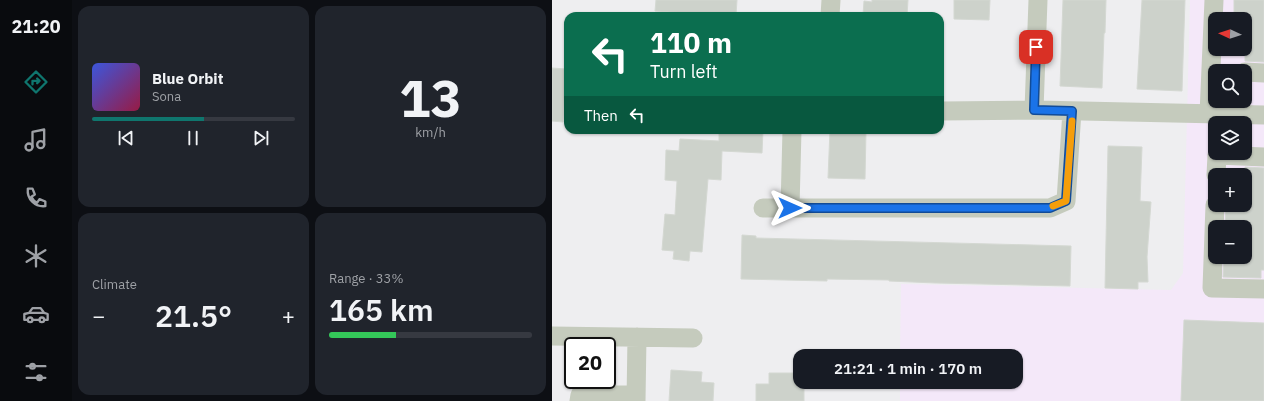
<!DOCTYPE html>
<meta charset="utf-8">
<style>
body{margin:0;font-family:"IBM Plex Sans",sans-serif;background:#20242c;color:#f1f3f6;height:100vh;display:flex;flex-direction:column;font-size:15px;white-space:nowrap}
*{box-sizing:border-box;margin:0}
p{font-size:13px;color:#9ea1a6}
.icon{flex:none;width:22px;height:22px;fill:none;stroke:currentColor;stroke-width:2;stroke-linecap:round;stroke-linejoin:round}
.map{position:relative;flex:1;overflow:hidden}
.sheet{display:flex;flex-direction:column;gap:6px;padding:6px;background:#0d0f14;width:480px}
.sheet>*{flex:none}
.guide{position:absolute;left:12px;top:12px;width:380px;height:122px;border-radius:12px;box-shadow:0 1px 3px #0004;background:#0b6e4f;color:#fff;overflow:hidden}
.needle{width:26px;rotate:273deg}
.controls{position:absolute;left:656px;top:12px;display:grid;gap:8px}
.controls a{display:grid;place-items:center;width:44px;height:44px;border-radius:8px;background:#171b24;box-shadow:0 1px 3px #0004;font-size:20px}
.speed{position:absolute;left:12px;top:337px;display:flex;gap:8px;font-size:20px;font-weight:700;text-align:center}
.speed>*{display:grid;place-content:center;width:52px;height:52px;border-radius:50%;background:#171b24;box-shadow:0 1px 3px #0004;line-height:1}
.speed .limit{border:2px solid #111;border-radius:6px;background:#fff;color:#111}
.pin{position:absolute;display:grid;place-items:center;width:34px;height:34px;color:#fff;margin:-17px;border-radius:8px;box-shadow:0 2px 6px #0006}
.me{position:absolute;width:44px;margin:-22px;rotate:90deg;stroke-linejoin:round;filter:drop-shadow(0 0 3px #0008)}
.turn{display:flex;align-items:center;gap:14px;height:84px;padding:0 20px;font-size:18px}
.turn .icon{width:52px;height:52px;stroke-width:2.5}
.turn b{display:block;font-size:28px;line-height:34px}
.then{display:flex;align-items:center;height:38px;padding:0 20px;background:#0003;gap:8px;font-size:15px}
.big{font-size:30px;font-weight:600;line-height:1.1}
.sheet .card{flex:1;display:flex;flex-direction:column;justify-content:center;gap:6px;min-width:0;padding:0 14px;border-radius:12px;background:#20242c}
.sheet .dial{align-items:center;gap:0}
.dial b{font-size:52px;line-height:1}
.song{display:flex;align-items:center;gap:12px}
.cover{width:48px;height:48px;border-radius:6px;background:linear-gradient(135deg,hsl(230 70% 55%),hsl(340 70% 35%))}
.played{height:4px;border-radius:2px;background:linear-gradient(90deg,#0f766e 55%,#363941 55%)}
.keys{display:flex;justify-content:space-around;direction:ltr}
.heat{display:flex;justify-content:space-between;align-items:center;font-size:22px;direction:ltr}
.charge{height:6px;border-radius:3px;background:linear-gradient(90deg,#34c759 33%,#363941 0)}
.sheet .tiles{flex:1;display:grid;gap:6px;grid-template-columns:repeat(2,1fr)}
.trip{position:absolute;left:241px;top:349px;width:230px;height:40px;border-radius:12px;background:#171b24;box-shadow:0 1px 3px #0004;font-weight:600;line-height:40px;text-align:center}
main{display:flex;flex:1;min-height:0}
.tab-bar{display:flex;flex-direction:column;width:72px;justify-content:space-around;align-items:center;background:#090b0e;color:#9ea1a6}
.tab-bar .icon{width:28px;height:28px}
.tab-bar .active{color:#0f766e}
.tab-bar b{font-size:18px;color:#f1f3f6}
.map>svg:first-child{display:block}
.commercial{fill:#f4e8f9;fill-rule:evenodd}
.building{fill:#cdd2cb;stroke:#d4d8d2}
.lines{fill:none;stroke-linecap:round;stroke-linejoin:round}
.minor{stroke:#c5cbbd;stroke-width:19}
.route-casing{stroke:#114b97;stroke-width:10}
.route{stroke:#1a73e8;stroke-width:7}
.slow{stroke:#f59e0b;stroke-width:7}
</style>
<main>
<nav class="tab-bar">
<b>21:20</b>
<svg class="icon active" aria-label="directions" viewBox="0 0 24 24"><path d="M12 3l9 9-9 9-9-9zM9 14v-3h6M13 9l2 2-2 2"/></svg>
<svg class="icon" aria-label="music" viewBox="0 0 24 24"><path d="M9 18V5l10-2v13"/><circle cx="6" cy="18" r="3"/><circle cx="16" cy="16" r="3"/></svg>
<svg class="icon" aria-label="phone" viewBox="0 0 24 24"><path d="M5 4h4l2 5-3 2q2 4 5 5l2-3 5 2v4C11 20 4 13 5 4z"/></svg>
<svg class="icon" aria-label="climate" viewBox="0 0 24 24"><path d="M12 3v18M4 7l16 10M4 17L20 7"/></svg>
<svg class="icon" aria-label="car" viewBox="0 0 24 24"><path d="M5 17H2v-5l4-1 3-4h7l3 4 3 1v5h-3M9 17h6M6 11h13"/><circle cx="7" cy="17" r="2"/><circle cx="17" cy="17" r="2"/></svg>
<svg class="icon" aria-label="filters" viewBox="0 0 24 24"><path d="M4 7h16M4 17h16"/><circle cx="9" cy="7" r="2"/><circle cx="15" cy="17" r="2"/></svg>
</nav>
<section class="sheet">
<div class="tiles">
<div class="card">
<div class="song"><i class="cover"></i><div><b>Blue Orbit</b><p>Sona</p></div></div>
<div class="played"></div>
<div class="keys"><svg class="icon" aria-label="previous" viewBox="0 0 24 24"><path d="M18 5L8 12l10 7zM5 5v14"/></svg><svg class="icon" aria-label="pause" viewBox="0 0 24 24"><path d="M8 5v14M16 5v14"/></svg><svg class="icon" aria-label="next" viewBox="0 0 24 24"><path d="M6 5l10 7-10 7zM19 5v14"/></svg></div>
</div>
<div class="card dial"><b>13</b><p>km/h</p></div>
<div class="card"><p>Climate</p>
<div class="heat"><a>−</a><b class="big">21.5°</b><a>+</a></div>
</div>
<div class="card"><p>Range · 33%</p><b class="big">165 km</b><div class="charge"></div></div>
</div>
</section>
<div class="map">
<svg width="712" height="401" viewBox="0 0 712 401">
<rect width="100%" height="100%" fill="#eeeef0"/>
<path class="commercial" d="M638,0H712V401H348V382H464V356H348L349,284L619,290L631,273ZM663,19H693V49H663ZM663,71H693V101H663ZM663,123H693V153H663ZM663,175H693V205H663ZM663,227H693V257H663Z"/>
<path class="building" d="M104,0H185L184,15L169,14V16H135V13L103,11Z
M320,0H356L355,16L311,15L312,1L320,2Z
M402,0H438L437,20L402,19Z
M511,0H554L553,33H552L550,88L508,86Z
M590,0H633L630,91L585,89Z
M682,0H712V62L693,61V19H682Z
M0,68L14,69L11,122L0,121Z
M167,130H211L210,153L170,151L169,180L156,179L150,252L138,251L137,261L121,259L122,251L110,250L113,214L123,215L125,181L113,180L114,150L127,151L128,139L167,141Z
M278,130H314L313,179L276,178Z
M556,146L590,147L588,201L599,202L595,257L596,282H586V289L553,288Z
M693,167L712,168V270H709V278L671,277L672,257H693V227H673L674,205H693Z
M190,235L204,236V238L519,246L518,286L384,283L337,281V280L275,279V281L189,279Z
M632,320L712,323V401H629Z
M119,370L150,372L149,382L162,383L161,401H117Z
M217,373H248V382H252V401H204V384H217Z"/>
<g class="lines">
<path class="minor" d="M278,16L279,0
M693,72L712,73
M388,110L390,111L485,110L712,115
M482,110L486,0
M657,114L662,0
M664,175L665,155L712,157
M663,205L660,288L712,289
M211,208H498L514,201L520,111
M238,208L240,130
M0,336L141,338
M27,401L28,395H84
M84,401L85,337"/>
</g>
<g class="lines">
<g class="route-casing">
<path id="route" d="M238,208H498L514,201L520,111L482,110L484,47"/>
</g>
<use href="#route" class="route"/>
<path class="slow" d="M501,206L514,201L520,121"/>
</g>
</svg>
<div class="controls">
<a><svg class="needle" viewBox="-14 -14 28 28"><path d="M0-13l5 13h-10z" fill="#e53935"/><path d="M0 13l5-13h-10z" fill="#9ea1a6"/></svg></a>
<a><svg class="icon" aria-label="search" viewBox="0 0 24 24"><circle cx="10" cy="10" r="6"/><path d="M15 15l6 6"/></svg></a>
<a><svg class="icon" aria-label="layers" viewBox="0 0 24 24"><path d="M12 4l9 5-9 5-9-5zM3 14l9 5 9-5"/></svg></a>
<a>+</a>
<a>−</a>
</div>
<div class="speed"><div class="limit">20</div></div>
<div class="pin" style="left:484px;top:47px;background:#d93025"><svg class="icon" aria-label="arrive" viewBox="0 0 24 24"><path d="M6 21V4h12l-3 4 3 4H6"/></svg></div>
<svg class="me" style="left:238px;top:208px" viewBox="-20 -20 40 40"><path d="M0-17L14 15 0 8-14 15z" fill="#1a73e8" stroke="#fff" stroke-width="4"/></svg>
<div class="trip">21:21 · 1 min · 170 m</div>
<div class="guide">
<div class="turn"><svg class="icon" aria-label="left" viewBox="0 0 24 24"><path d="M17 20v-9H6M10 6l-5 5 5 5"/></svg><div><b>110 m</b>Turn left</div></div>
<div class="then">Then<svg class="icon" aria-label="left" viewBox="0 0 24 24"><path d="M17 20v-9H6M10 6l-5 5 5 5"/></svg></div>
</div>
</div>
</main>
